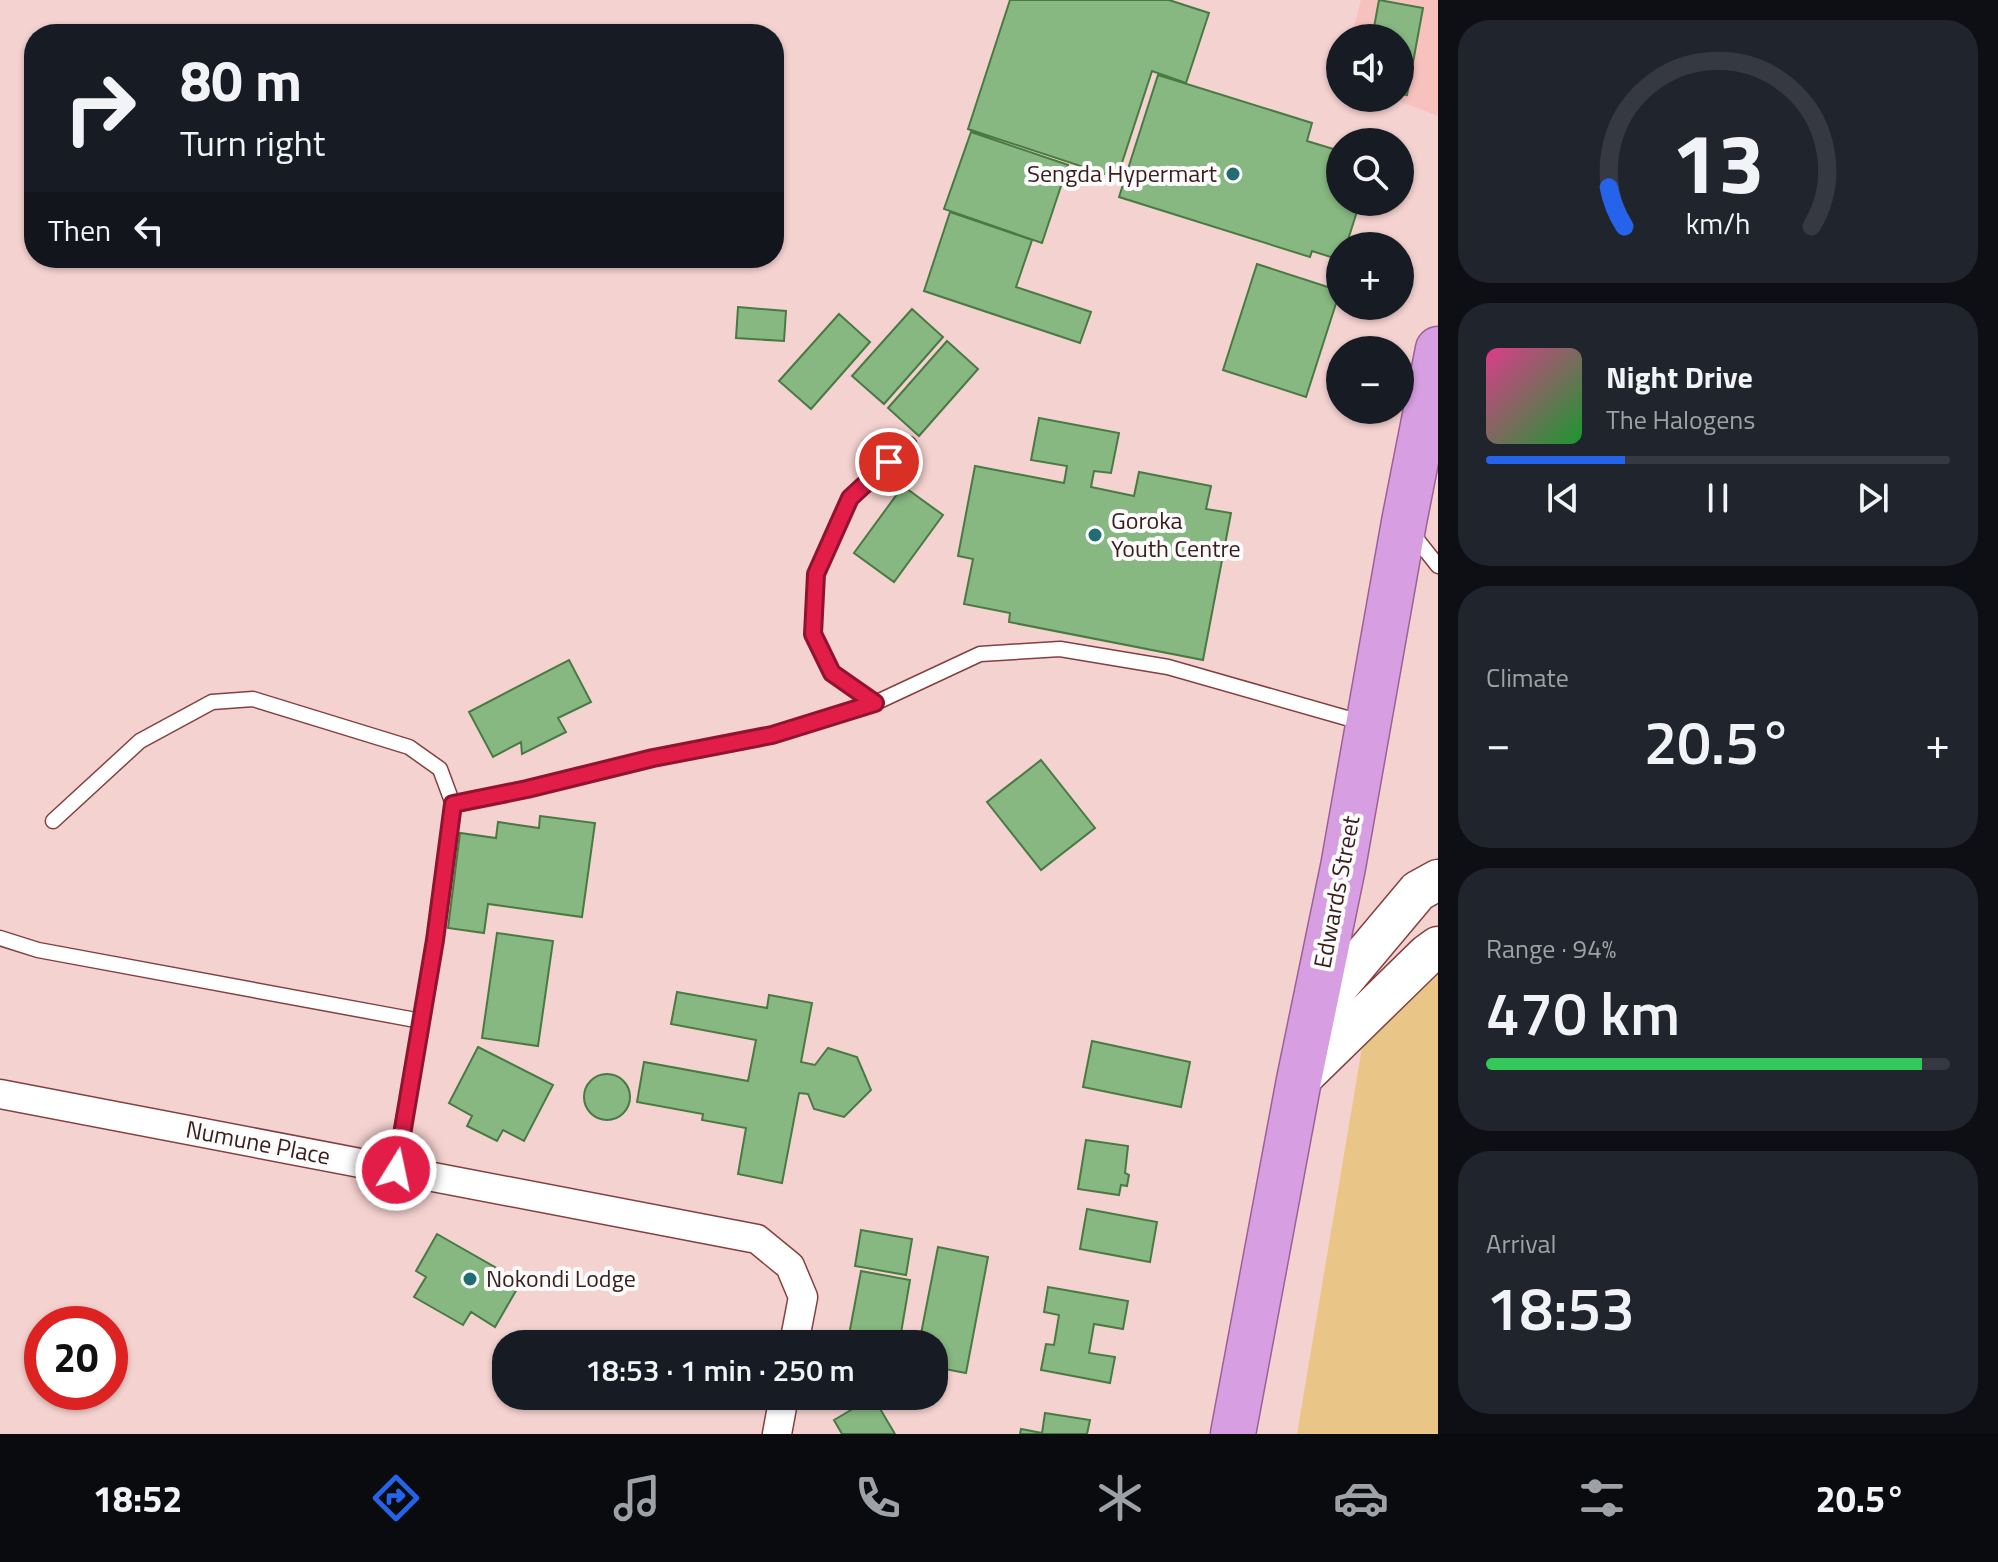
<!DOCTYPE html>
<meta charset="utf-8">
<style>
body{margin:0;font-family:"Titillium Web",sans-serif;background:#20242c;color:#f1f3f6;height:100vh;display:flex;flex-direction:column;font-size:30px;white-space:nowrap}
*{box-sizing:border-box;margin:0}
p{font-size:26px;color:#9ea1a6}
.icon{flex:none;width:44px;height:44px;fill:none;stroke:currentColor;stroke-width:2;stroke-linecap:round;stroke-linejoin:round}
.map{position:relative;flex:1;overflow:hidden}
.sheet{display:flex;flex-direction:column;gap:20px;padding:20px;background:#0d0f14;width:560px}
.sheet>*{flex:none}
.hud{position:absolute;left:24px;top:24px;width:760px;height:244px;border-radius:32px;box-shadow:0 2px 6px #0004;background:#171b24;color:#f1f3f6;overflow:hidden}
.tools{position:absolute;left:1326px;top:24px;display:grid;gap:16px}
.tools a{display:grid;place-items:center;width:88px;height:88px;border-radius:50%;background:#171b24;box-shadow:0 2px 6px #0004;font-size:40px}
.speed{position:absolute;left:24px;top:1306px;display:flex;gap:16px;font-size:40px;font-weight:700;text-align:center}
.speed>*{display:grid;place-content:center;width:104px;height:104px;border-radius:50%;background:#171b24;box-shadow:0 2px 6px #0004;line-height:1}
.speed .limit{border:12px solid #d22;background:#fff;color:#111}
.pin{position:absolute;display:grid;place-items:center;width:68px;height:68px;color:#fff;margin:-34px;border:4px solid #fff;border-radius:50%;box-shadow:0 2px 8px #0007}
.me{position:absolute;width:88px;margin:-44px;rotate:10deg;stroke-linejoin:round;filter:drop-shadow(0 0 6px #0008)}
.turn{display:flex;align-items:center;gap:28px;height:168px;padding:0 24px;font-size:36px}
.turn .icon{width:104px;height:104px;stroke-width:2.5}
.turn b{display:block;font-size:56px;line-height:68px}
.then{display:flex;align-items:center;height:76px;padding:0 24px;background:#0003;gap:16px;font-size:30px}
.big{font-size:60px;font-weight:600;line-height:1.1}
.sheet .card{flex:1;display:flex;flex-direction:column;justify-content:center;gap:12px;min-width:0;padding:0 28px;border-radius:32px;background:#20242c}
.sheet .dial{align-items:center;gap:0}
.dial svg{height:208px;overflow:visible;fill:none;stroke:#363941;stroke-width:7;stroke-linecap:round;text-anchor:middle}
.dial text{fill:#f1f3f6;stroke:none}
.song{display:flex;align-items:center;gap:24px}
.cover{width:96px;height:96px;border-radius:12px;background:linear-gradient(135deg,hsl(330 70% 55%),hsl(130 70% 35%))}
.played{height:8px;border-radius:4px;background:linear-gradient(90deg,#2563eb 30%,#363941 30%)}
.keys{display:flex;justify-content:space-around;direction:ltr}
.heat{display:flex;justify-content:space-between;align-items:center;font-size:44px;direction:ltr}
.charge{height:12px;border-radius:6px;background:linear-gradient(90deg,#34c759 94%,#363941 0)}
.trip{position:absolute;left:492px;top:1330px;width:456px;height:80px;border-radius:32px;background:#171b24;box-shadow:0 2px 6px #0004;font-weight:600;line-height:80px;text-align:center}
.dock{display:flex;height:128px;justify-content:space-around;align-items:center;background:#090b0e;color:#9ea1a6}
.dock .icon{width:56px;height:56px}
.dock .on{color:#2563eb}
.dock b{font-size:36px;color:#f1f3f6}
main{display:flex;flex:1;min-height:0}
.map>svg:first-child{display:block}
.built{fill:#f7c1be}
.green{fill:#e9c687}
.building{fill:#87b881;stroke:#4a7944;stroke-width:2}
.lines{fill:none;stroke-linecap:round;stroke-linejoin:round}
.service-casing{stroke:#84403f;stroke-width:17}
.minor-casing{stroke:#84403f;stroke-width:31}
.secondary-casing{stroke:#84403f;stroke-width:43}
.trunk-casing{stroke:#9a6198;stroke-width:47}
.service{stroke:#fff;stroke-width:14}
.minor{stroke:#fff;stroke-width:28}
.secondary{stroke:#fff;stroke-width:40}
.trunk{stroke:#d89ee2;stroke-width:44}
.route-casing{stroke:#92132f;stroke-width:20}
.route{stroke:#e11d48;stroke-width:14}
.poi-dot{fill:#226d72;stroke:#fcfcfc;stroke-width:3}
.labels{text-anchor:middle;stroke-width:8;stroke-linejoin:round;paint-order:stroke}
.poi-label{font-size:24px;fill:#3a1d1c;stroke:#fcfcfc;text-anchor:start}
.street-label{font-size:24px;fill:#3a1d1c;stroke:#fcfcfc}
</style>
<main>
<div class="map">
<svg width="1438" height="1434" viewBox="0 0 1438 1434">
<rect width="100%" height="100%" fill="#f4d2d0"/>
<path class="built" d="M1361,0H1438V116L1390,98H1400V38H1351Z"/>
<path class="green" d="M1438,928V1434H1297L1371,994Z"/>
<path class="building" d="M1010,0H1169L1209,13L1186,83L1152,71L1117,178L968,129Z
M1379,0L1423,8L1407,95L1400,94V38H1372Z
M1158,75L1312,123L1307,141L1340,151V202H1360L1346,246H1340V260L1312,251L1310,257L1119,197Z
M971,132L1068,165L1042,243L944,209Z
M950,212L1032,240L1016,287L1091,312L1080,343L924,291Z
M1257,264L1340,291L1306,397L1223,370Z
M738,307L786,311L784,341L736,338Z
M912,309L943,337L884,404L852,376Z
M839,314L870,342L811,409L779,381Z
M947,341L978,369L919,436L888,408Z
M1039,418L1119,433L1111,473L1094,471L1091,487L1134,496L1139,472L1211,486L1206,509L1231,513L1203,660L1009,622L1010,613L964,604L973,559L958,556L975,466L1064,483L1067,466L1031,460Z
M903,486L943,515L894,582L854,553Z
M569,660L591,702L558,718L566,732L522,754L521,742L493,757L469,712Z
M1041,760L1095,828L1041,870L987,802Z
M540,816L595,823L582,917L488,904L484,933L448,928L460,833L496,838L498,822L539,828Z
M497,933L553,941L538,1046L482,1038Z
M677,992L767,1008L769,995L812,1003L801,1062L815,1065L828,1048L857,1057L871,1090L844,1117L814,1109L808,1094L799,1093L782,1183L738,1174L746,1128L702,1120L703,1114L637,1102L644,1062L748,1081L756,1040L671,1024Z
M1092,1041L1190,1062L1181,1107L1083,1087Z
M478,1047L553,1085L524,1141L503,1130L497,1141L467,1126L472,1116L449,1103Z
M584 1097a23 23 0 1 1 46 0a23 23 0 1 1-46 0Z
M1086,1140L1128,1146L1125,1173L1129,1175L1127,1186L1121,1185L1119,1195L1078,1189Z
M1087,1209L1157,1222L1150,1262L1080,1249Z
M861,1230L912,1239L906,1275L855,1266Z
M437,1234L521,1282L495,1327L471,1312L463,1325L414,1297L426,1277L416,1271Z
M938,1247L988,1257L966,1373L934,1367V1344H919Z
M861,1271L910,1280L901,1333L895,1332L893,1343L849,1335Z
M1048,1287L1128,1301L1123,1329L1094,1324L1089,1353L1115,1357L1110,1383L1041,1370L1046,1344L1054,1345L1059,1315L1044,1312Z
M873,1397L895,1434H842L834,1420Z
M1045,1413L1090,1420L1087,1434H1020L1021,1429L1042,1433Z"/>
<g class="lines">
<g class="service-casing">
<path id="service" d="M1411,532L1438,566
M875,703L832,673L813,634L816,574L850,498L909,444
M453,804L527,789L653,758L772,735L875,703L980,654L1060,649L1168,667L1364,723
M53,821L140,741L212,702L253,699L409,747L440,769L453,804L435,940L396,1170
M0,938L38,950L421,1021"/>
</g>
<g class="minor-casing">
<path id="minor" d="M0,1094L757,1239L790,1266L803,1297L794,1344
M777,1434L784,1396"/>
</g>
<g class="secondary-casing">
<path id="secondary" d="M1313,1016L1418,891L1438,880
M1299,1080L1427,955L1438,947"/>
</g>
<g class="trunk-casing">
<path id="trunk" d="M1233,1434L1299,1080L1343,867L1404,522L1438,349"/>
</g>
<use href="#service" class="service"/>
<use href="#minor" class="minor"/>
<use href="#secondary" class="secondary"/>
<use href="#trunk" class="trunk"/>
</g>
<g class="lines">
<g class="route-casing">
<path id="route" d="M396,1170L435,940L453,804L527,789L653,758L772,735L875,703L832,673L813,634L816,574L850,498L889,462"/>
</g>
<use href="#route" class="route"/>
</g>
<g class="poi-dot">
<circle cx="1233" cy="174" r="8"/>
<circle cx="1095" cy="535" r="8"/>
<circle cx="470" cy="1279" r="8"/>
</g>
<g class="labels">
<g class="poi-label">
<text x="1217" y="182" text-anchor="end">Sengda Hypermart</text>
<text x="1111" y="529">Goroka<tspan x="1111" dy="28">Youth Centre</tspan></text>
<text x="486" y="1287">Nokondi Lodge</text>
</g>
<g class="street-label">
<text transform="translate(1337 892) rotate(-79)" y="8">Edwards Street</text>
<text transform="translate(258 1143) rotate(11)" y="8">Numune Place</text>
</g>
</g>
</svg>
<div class="tools">
<a><svg class="icon" aria-label="sound" viewBox="0 0 24 24"><path d="M4 9h4l5-4v14l-5-4H4zM17 9q2 3 0 6"/></svg></a>
<a><svg class="icon" aria-label="search" viewBox="0 0 24 24"><circle cx="10" cy="10" r="6"/><path d="M15 15l6 6"/></svg></a>
<a>+</a>
<a>−</a>
</div>
<div class="speed"><div class="limit">20</div></div>
<div class="pin" style="left:889px;top:462px;background:#d93025"><svg class="icon" aria-label="arrive" viewBox="0 0 24 24"><path d="M6 21V4h12l-3 4 3 4H6"/></svg></div>
<svg class="me" style="left:396px;top:1170px" viewBox="-20 -20 40 40"><circle r="17" fill="#e11d48" stroke="#fff" stroke-width="3"/><path d="M0-11L8 9 0 5-8 9z" fill="#fff"/></svg>
<div class="trip">18:53 · 1 min · 250 m</div>
<div class="hud">
<div class="turn"><svg class="icon" aria-label="right" viewBox="0 0 24 24"><path d="M7 20v-9h11M14 6l5 5-5 5"/></svg><div><b>80 m</b>Turn right</div></div>
<div class="then">Then<svg class="icon" aria-label="left" viewBox="0 0 24 24"><path d="M17 20v-9H6M10 6l-5 5 5 5"/></svg></div>
</div>
</div>
<section class="sheet">
<div class="card dial"><svg viewBox="0 0 100 80">
<path d="M14 69A42 42 0 1 1 86 69"/>
<path d="M14 69A42 42 0 0 1 8 54" stroke="#2563eb"/>
<text x="50" y="56" font-size="32" font-weight="700">13</text>
<text x="50" y="72" font-size="11">km/h</text>
</svg></div>
<div class="card">
<div class="song"><i class="cover"></i><div><b>Night Drive</b><p>The Halogens</p></div></div>
<div class="played"></div>
<div class="keys"><svg class="icon" aria-label="previous" viewBox="0 0 24 24"><path d="M18 5L8 12l10 7zM5 5v14"/></svg><svg class="icon" aria-label="pause" viewBox="0 0 24 24"><path d="M8 5v14M16 5v14"/></svg><svg class="icon" aria-label="next" viewBox="0 0 24 24"><path d="M6 5l10 7-10 7zM19 5v14"/></svg></div>
</div>
<div class="card"><p>Climate</p>
<div class="heat"><a>−</a><b class="big">20.5°</b><a>+</a></div>
</div>
<div class="card"><p>Range · 94%</p><b class="big">470 km</b><div class="charge"></div></div>
<div class="card"><p>Arrival</p><b class="big">18:53</b></div>
</section>
</main>
<nav class="dock">
<b>18:52</b>
<svg class="icon on" aria-label="directions" viewBox="0 0 24 24"><path d="M12 3l9 9-9 9-9-9zM9 14v-3h6M13 9l2 2-2 2"/></svg>
<svg class="icon" aria-label="music" viewBox="0 0 24 24"><path d="M9 18V5l10-2v13"/><circle cx="6" cy="18" r="3"/><circle cx="16" cy="16" r="3"/></svg>
<svg class="icon" aria-label="phone" viewBox="0 0 24 24"><path d="M5 4h4l2 5-3 2q2 4 5 5l2-3 5 2v4C11 20 4 13 5 4z"/></svg>
<svg class="icon" aria-label="climate" viewBox="0 0 24 24"><path d="M12 3v18M4 7l16 10M4 17L20 7"/></svg>
<svg class="icon" aria-label="car" viewBox="0 0 24 24"><path d="M5 17H2v-5l4-1 3-4h7l3 4 3 1v5h-3M9 17h6M6 11h13"/><circle cx="7" cy="17" r="2"/><circle cx="17" cy="17" r="2"/></svg>
<svg class="icon" aria-label="filters" viewBox="0 0 24 24"><path d="M4 7h16M4 17h16"/><circle cx="9" cy="7" r="2"/><circle cx="15" cy="17" r="2"/></svg>
<b>20.5°</b>
</nav>
